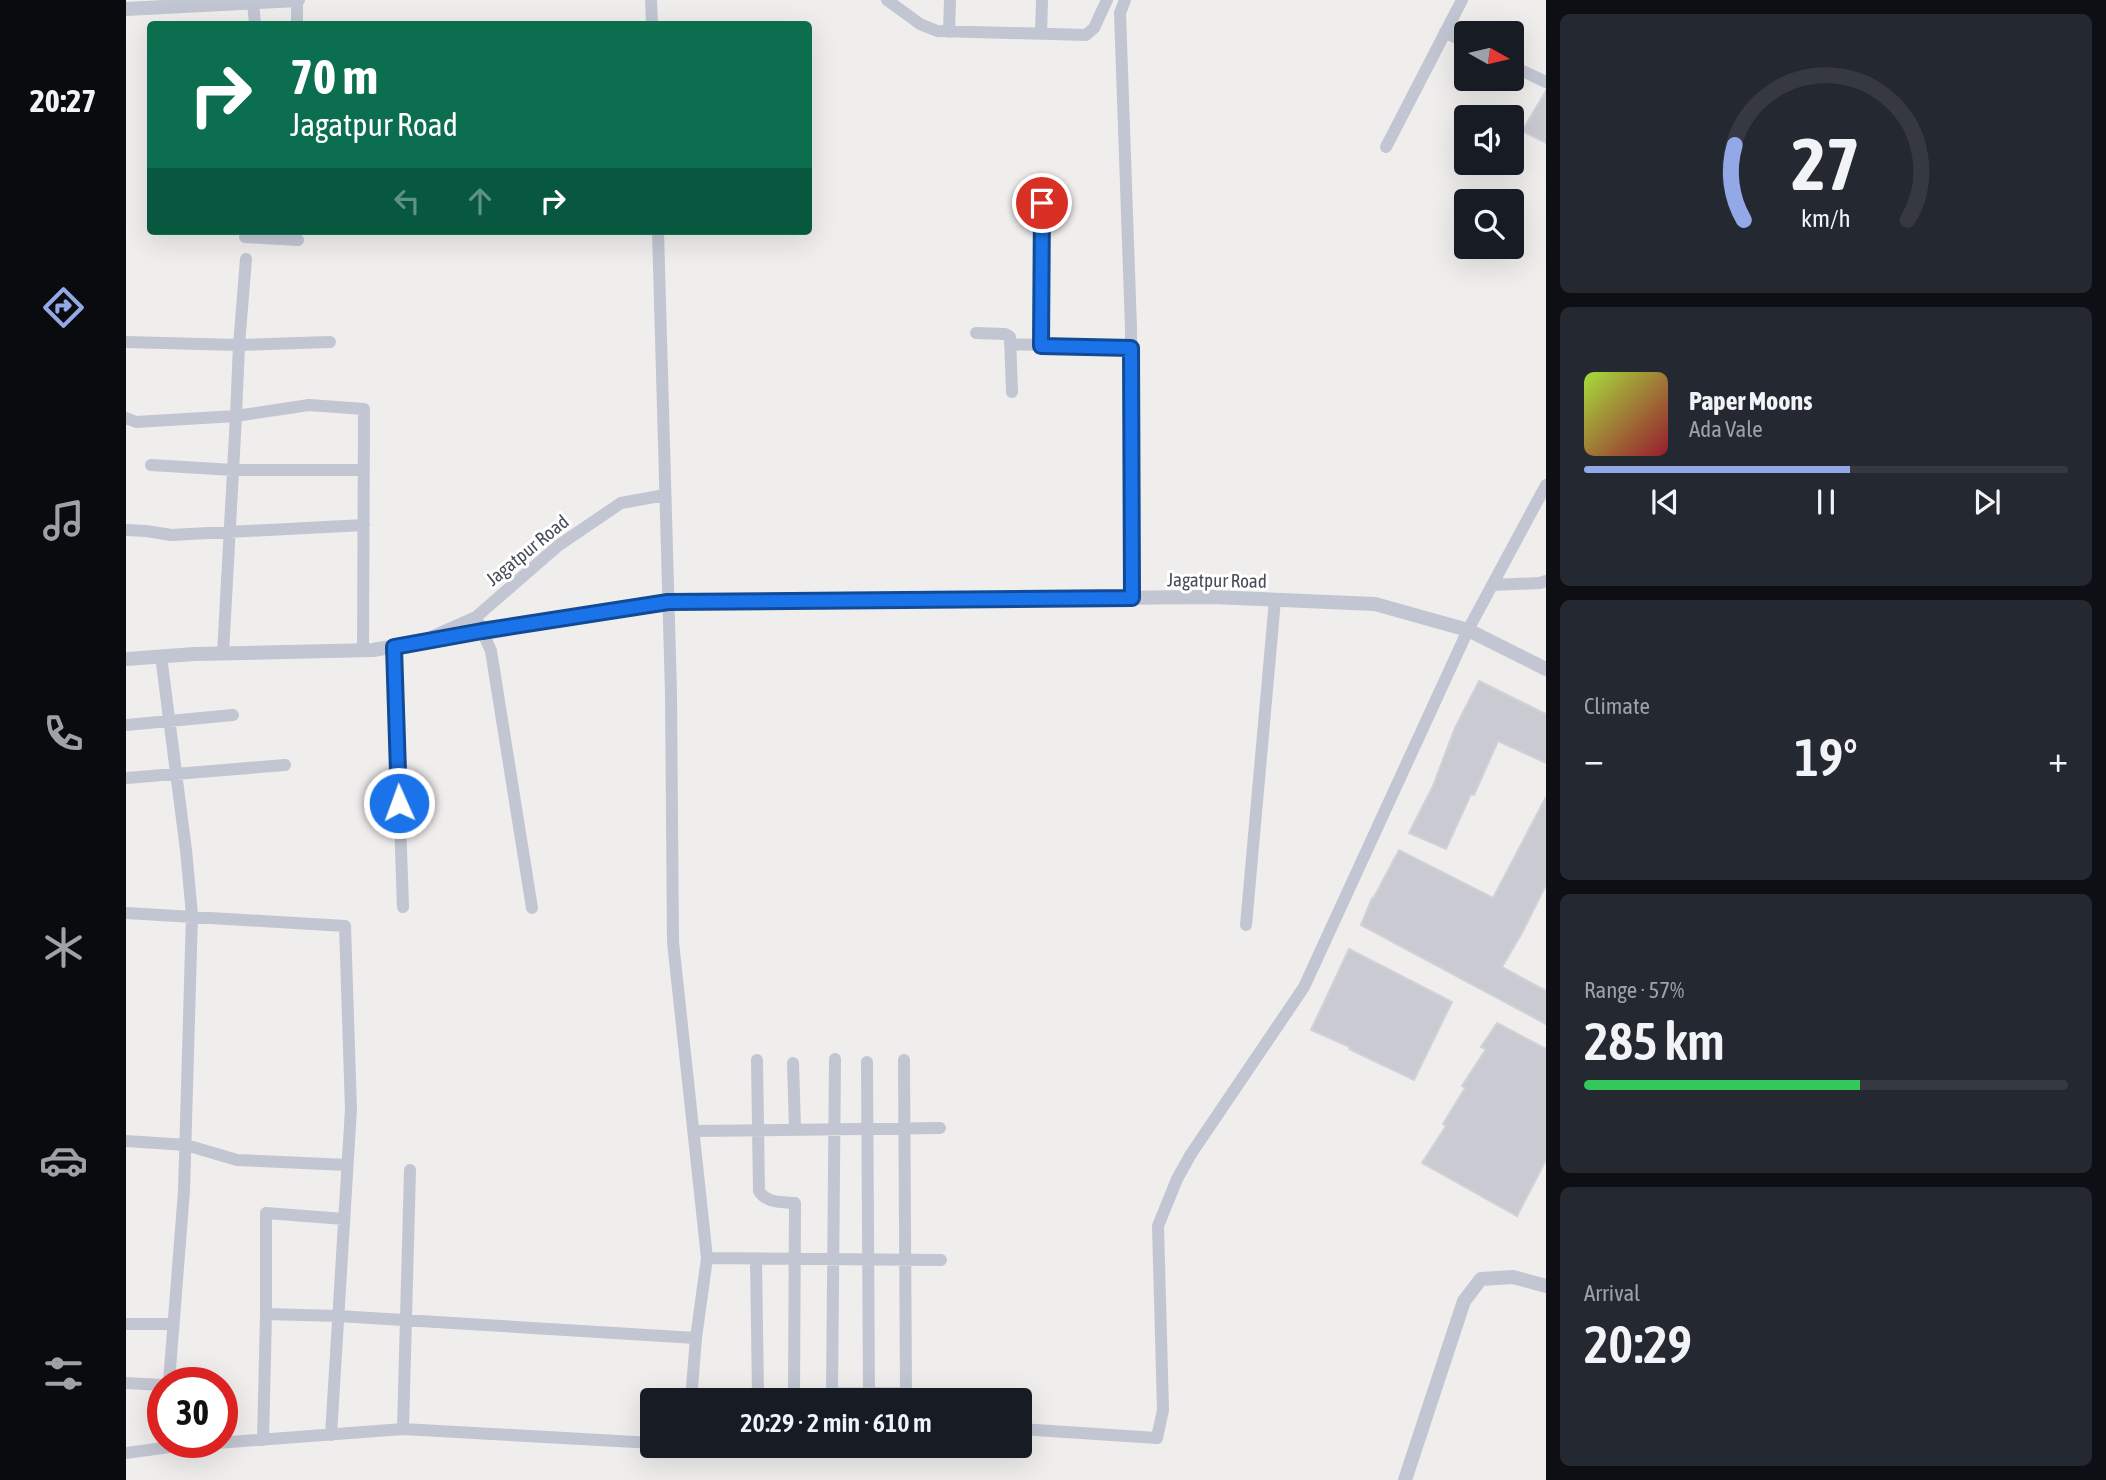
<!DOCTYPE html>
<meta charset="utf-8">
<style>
body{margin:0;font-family:"Asap Condensed",sans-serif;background:#242831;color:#f1f3f6;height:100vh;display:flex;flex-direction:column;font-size:26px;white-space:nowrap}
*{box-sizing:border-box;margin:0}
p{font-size:23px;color:#9ea1a6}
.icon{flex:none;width:38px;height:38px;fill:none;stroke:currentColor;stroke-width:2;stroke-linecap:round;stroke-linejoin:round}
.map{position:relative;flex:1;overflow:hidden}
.sheet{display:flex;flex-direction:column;gap:14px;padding:14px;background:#0d0f14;width:560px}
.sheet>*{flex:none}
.banner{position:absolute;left:21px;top:21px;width:665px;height:214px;border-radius:7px;box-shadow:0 7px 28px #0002;background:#0b6e4f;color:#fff;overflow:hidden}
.needle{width:46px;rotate:98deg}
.buttons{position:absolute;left:1328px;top:21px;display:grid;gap:14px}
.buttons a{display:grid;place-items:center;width:70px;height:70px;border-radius:7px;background:#171b24;box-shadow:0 7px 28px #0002;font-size:35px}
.speed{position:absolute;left:21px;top:1367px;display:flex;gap:14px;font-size:35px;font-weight:700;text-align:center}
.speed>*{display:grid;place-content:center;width:91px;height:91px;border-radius:50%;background:#171b24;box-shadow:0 7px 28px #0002;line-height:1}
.speed .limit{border:10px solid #d22;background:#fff;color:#111}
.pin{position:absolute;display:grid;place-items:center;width:60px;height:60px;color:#fff;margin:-30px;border:4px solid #fff;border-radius:50%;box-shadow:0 2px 7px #0007}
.me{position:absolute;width:77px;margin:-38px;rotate:358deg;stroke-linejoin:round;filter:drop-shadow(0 0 5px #0008)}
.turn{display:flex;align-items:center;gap:24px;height:147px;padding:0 28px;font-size:32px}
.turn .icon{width:91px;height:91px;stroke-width:2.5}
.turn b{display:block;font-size:49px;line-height:60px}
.lanes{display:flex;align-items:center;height:66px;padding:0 28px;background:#0003;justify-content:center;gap:35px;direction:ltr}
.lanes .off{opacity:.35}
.big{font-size:52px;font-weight:600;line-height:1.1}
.sheet .widget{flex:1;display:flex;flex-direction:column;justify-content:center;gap:10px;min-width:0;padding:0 24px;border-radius:10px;background:#242831}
.sheet .dial{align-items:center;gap:0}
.dial svg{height:182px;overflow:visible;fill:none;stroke:#363941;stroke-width:7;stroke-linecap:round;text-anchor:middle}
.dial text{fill:#f1f3f6;stroke:none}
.song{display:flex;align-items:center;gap:21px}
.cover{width:84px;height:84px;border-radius:10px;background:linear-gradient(135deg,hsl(80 70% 55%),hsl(350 70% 35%))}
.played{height:7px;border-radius:4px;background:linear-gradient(90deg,#93a8e7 55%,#363941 55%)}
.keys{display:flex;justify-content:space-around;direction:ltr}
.heat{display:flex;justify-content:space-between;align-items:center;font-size:38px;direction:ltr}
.charge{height:10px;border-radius:5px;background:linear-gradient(90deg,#34c759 57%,#363941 0)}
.trip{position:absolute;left:514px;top:1388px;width:392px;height:70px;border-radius:7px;background:#171b24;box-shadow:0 7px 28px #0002;font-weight:600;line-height:70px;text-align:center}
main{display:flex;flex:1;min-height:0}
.tab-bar{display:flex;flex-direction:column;width:126px;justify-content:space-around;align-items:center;background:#090b0e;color:#9ea1a6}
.tab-bar .icon{width:49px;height:49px}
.tab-bar .current{color:#93a8e7}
.tab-bar b{font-size:32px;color:#f1f3f6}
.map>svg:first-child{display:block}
.building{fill:#cacbd2;stroke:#d1d2d8;stroke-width:2}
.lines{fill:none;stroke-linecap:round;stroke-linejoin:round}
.minor{stroke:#c1c6d2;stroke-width:12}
.tertiary{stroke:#c1c6d2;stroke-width:14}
.route-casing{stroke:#114b97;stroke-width:18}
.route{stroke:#1a73e8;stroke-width:12}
.labels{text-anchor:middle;stroke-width:6;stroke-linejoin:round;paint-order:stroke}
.street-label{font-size:19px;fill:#464c59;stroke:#fff}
</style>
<main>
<nav class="tab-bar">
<b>20:27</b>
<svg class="icon current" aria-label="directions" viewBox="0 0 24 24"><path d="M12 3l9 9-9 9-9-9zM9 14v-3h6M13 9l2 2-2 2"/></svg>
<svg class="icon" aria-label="music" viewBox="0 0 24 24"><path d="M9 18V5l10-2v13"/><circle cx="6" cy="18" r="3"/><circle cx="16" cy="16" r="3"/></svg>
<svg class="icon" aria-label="phone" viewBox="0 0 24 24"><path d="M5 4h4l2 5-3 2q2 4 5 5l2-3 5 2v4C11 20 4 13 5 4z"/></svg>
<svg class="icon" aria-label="climate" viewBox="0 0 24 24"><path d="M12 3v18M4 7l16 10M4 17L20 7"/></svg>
<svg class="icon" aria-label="car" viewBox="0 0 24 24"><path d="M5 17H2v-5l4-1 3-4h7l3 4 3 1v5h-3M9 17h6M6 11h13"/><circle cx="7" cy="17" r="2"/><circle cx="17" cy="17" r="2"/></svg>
<svg class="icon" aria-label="filters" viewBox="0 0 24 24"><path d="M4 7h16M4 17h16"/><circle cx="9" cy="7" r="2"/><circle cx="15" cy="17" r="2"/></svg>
</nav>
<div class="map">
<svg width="1420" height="1480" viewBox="0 0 1420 1480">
<rect width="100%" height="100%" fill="#f0eded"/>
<path class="building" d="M1420,91V143L1396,131Z
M1353,681L1420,714V763L1372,741L1348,795L1345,794L1320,849L1283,833L1307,786L1329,728Z
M1420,797V885L1396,933L1376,967L1420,991V1024L1235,925L1246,898L1247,899L1273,850L1367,898Z
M1223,949L1326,1002L1288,1080L1223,1049L1224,1047L1185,1030Z
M1371,1023L1420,1049V1160L1391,1216L1296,1163L1320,1126L1317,1124L1339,1088L1336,1086L1360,1049L1355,1047Z"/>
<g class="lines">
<path class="minor" d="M171,0V24
M525,0L526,24
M761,0L794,24L811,31L960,35L968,28L981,0
M999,0L994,13L1005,328L1006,598
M127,2L129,24
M823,32L824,0
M1319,32L1340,43
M915,34L916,0
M1386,66L1420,82
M1260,147L1336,0
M532,231L545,693L547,942L581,1258L570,1338L565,1400
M119,237L172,240
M120,259L113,345L110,416L183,405L238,409L237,650
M850,333L879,334L884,337L886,392
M0,342L113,345L204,342
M884,344L1005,348
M915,346L916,203
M0,418L10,422L110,416L97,654
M25,465L107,470H238
M0,530L20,531L45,535L238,525
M1366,585L1414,583L1420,581
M350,617L365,651L406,908
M307,636L350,617L433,545L495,503L539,495
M268,647L277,907
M35,656L60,850L66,915L58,1191L43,1382
M0,725L107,715
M0,778L159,765
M0,913L219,926L225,1109L205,1435
M1120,925L1149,600
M631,1060L633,1191C640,1203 656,1202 669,1203L668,1395
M741,1062L743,1394
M667,1063L669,1129
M567,1131L814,1128
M0,1141L60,1145L111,1160L221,1165
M218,1219L140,1213V1314L212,1316L570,1338
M581,1258L815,1260
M630,1259L632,1394L780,1393L778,1060
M0,1324H47
M0,1383L37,1385
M706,1395L709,1059
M277,1429L284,1170
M894,1429L1031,1438L1037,1410L1032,1226L1051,1179L1065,1154L1178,987L1342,630L1420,485
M137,1440L140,1314
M0,1453L51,1446L277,1429L527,1443"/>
<path class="tertiary" d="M0,9L172,0
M0,659L69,654L247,650L356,631L542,602L1085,597L1249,604L1342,630L1420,669
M1279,1480L1338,1301L1355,1279L1387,1277L1420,1286"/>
</g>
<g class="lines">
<g class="route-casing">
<path id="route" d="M273,803L268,647L356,631L542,602L1006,598L1005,348L915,346L916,203"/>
</g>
<use href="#route" class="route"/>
</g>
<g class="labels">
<g class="street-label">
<text transform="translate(401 550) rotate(-39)" y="7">Jagatpur Road</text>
<text transform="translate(1091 580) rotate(1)" y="7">Jagatpur Road</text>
</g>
</g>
</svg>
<div class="buttons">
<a><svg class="needle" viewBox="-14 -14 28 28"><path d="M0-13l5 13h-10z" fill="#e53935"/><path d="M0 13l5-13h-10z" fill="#9ea1a6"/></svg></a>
<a><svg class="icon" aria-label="sound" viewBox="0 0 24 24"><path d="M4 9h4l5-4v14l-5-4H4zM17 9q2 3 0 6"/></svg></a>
<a><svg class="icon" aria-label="search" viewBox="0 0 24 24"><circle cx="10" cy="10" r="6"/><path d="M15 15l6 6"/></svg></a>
</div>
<div class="speed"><div class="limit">30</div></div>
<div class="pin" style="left:916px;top:203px;background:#d93025"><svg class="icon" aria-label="arrive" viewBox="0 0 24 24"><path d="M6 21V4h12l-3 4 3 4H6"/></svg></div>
<svg class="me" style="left:273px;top:803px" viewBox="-20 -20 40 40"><circle r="17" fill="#1a73e8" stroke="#fff" stroke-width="3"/><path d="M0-11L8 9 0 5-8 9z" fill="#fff"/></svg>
<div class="trip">20:29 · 2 min · 610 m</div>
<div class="banner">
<div class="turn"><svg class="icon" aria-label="right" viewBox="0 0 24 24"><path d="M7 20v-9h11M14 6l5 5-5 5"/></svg><div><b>70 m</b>Jagatpur Road</div></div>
<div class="lanes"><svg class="icon off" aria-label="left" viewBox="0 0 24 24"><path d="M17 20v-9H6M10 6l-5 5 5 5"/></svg><svg class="icon off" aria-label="ahead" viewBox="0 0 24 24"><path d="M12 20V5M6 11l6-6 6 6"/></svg><svg class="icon" aria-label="right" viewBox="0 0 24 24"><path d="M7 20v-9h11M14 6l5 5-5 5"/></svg></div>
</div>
</div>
<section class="sheet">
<div class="widget dial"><svg viewBox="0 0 100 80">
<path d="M14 69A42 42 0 1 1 86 69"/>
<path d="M14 69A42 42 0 0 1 10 36" stroke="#93a8e7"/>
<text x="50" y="56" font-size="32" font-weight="700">27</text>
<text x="50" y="72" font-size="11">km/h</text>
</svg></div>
<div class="widget">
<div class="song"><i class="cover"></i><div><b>Paper Moons</b><p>Ada Vale</p></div></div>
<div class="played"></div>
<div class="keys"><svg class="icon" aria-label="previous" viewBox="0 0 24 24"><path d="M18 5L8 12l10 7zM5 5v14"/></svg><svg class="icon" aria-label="pause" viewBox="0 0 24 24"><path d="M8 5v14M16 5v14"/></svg><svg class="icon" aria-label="next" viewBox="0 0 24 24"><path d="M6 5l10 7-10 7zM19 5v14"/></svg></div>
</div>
<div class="widget"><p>Climate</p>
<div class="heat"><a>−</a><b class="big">19°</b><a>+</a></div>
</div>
<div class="widget"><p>Range · 57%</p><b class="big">285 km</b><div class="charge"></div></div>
<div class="widget"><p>Arrival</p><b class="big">20:29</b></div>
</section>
</main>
